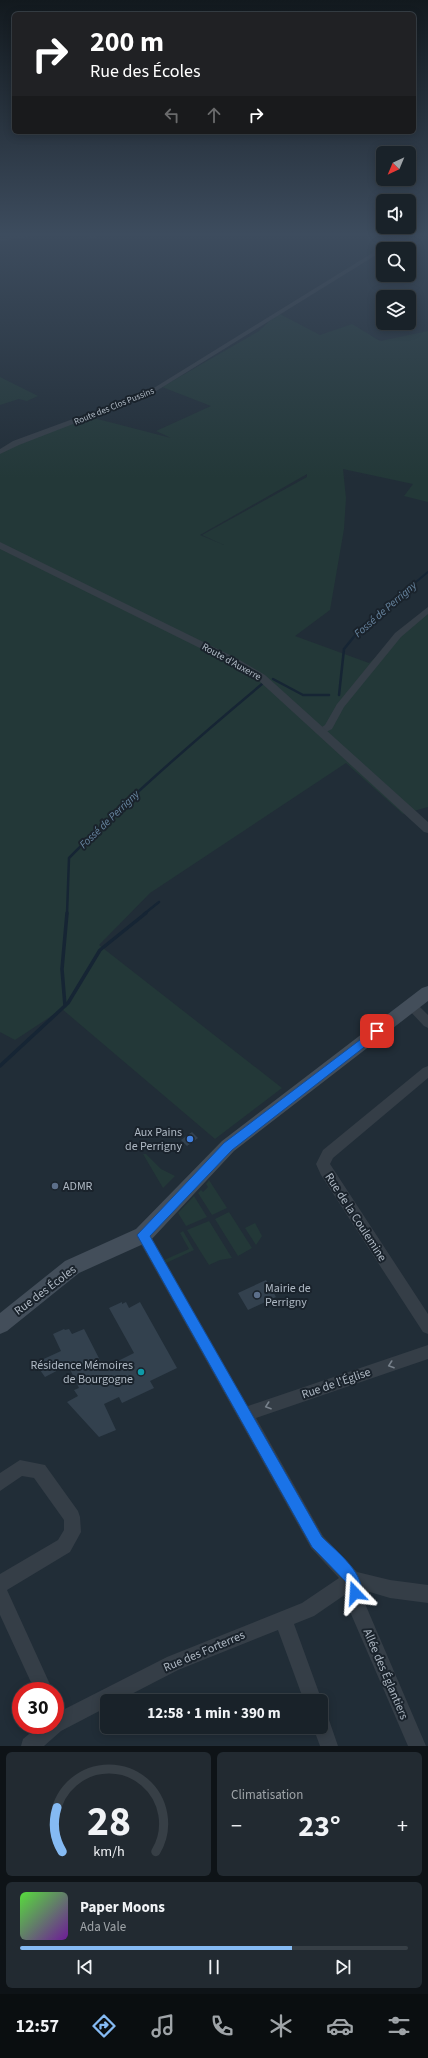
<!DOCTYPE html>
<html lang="fr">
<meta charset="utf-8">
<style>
body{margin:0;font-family:"Source Sans 3",sans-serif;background:#222a31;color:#f1f3f6;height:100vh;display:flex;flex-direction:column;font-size:15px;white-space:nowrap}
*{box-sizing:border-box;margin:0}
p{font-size:13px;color:#9fa4a8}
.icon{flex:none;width:22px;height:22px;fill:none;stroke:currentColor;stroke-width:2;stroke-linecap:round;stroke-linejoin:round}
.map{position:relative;height:1746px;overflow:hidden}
.side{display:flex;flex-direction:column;gap:6px;padding:6px;background:#0e1317;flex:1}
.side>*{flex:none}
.hud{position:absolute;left:12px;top:12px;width:404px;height:122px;border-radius:6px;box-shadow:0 2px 10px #0003,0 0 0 1px #373f46;background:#202124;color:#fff;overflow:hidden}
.needle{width:26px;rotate:224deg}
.fabs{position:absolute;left:376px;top:146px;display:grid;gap:8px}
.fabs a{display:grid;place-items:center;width:40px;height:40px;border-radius:6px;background:#192229;box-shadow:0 2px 10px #0003,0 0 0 1px #373f46;font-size:20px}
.speed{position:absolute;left:12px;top:1682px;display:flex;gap:8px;font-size:20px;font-weight:700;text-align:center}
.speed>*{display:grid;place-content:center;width:52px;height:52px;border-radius:50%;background:#192229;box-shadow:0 2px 10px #0003,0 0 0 1px #373f46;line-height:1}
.speed .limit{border:6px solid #d22;background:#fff;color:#111}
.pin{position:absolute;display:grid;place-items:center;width:34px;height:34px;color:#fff;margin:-17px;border-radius:8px;box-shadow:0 2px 6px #0006}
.me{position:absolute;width:44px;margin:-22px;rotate:340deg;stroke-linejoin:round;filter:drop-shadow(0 0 3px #0008)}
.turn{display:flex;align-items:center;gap:14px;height:84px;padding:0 12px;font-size:18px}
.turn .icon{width:52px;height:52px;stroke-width:2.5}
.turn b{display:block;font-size:28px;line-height:34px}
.lanes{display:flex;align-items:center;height:38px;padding:0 12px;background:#0003;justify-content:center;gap:20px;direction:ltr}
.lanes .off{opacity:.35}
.big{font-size:30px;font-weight:700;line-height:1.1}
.side .widget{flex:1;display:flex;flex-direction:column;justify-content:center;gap:6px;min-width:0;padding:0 14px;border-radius:6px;background:#222a31}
.side .dial{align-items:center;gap:0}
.dial svg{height:104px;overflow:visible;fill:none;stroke:#373f46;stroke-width:7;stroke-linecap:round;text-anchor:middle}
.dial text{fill:#f1f3f6;stroke:none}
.song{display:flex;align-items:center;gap:12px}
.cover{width:48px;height:48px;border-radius:6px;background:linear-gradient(135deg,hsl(110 70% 55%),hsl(280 70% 35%))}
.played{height:4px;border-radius:2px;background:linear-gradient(90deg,#85baf3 70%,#373f46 70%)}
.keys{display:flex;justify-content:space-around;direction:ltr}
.heat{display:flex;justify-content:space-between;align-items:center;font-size:22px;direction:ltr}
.side .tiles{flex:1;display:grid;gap:6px;grid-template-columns:1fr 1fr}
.widget:last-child{grid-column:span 2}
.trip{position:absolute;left:100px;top:1694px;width:228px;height:40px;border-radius:6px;background:#192229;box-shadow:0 2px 10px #0003,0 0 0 1px #373f46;font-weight:700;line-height:40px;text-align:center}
.dock{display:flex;height:64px;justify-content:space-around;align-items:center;background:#0a0e10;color:#9fa4a8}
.dock .icon{width:28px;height:28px}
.dock .current{color:#85baf3}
.dock b{font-size:18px;color:#f1f3f6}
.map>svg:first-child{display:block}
.green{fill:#233838;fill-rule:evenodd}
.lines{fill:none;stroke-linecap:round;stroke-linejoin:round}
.stream-far2{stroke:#162534;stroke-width:2}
.stream-far1{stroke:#162534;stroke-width:2.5}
.stream{stroke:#162534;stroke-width:3.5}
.building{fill:#33414e}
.minor{fill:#353e47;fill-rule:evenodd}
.tertiary{fill:#353e47;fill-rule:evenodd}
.secondary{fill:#434e5a;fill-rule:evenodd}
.oneway{stroke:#78828c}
.route{fill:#1a73e8;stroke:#114b97}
.shop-dot{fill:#3f7fe0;stroke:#1a232c;stroke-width:1.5}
.service-dot{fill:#5c6f8a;stroke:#1a232c;stroke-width:1.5}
.culture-dot{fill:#0f9aa8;stroke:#1a232c;stroke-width:1.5}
.labels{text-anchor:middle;stroke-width:4;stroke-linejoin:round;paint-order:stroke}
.far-street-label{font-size:9px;fill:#afb9c4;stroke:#1a232c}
.street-label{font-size:10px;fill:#afb9c4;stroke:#1a232c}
.water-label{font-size:11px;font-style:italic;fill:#6987a2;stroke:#1a232c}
.near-poi-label{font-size:12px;fill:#afb9c4;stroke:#1a232c;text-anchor:end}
.near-street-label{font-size:12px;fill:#afb9c4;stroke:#1a232c}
</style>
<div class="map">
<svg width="428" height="1746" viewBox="0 0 428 1746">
<rect width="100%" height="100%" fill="#212d37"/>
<path class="green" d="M278,313L320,335L352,324L380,341L428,331V502L404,496L413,484L343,469L346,498L344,529L330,610L295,636L369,663L428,611V807L403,814L346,763L150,893L99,945L282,1088L215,1139L62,1009L15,1040L0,1032V450L86,416L171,438L156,431L211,406L162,387L259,331ZM307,474V477L202,535L224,545L200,535Z
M0,377L38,396L27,401L19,399L0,405Z
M143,1154H146L161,1169L175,1176L163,1188Z
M209,1180L227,1208L212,1215L198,1193L201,1190L203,1192L208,1187L206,1184Z
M194,1196L207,1217L186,1226L178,1213Z
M229,1212L252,1248L238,1256L215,1219Z
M209,1221L232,1258L220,1260L209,1265L187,1230Z
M255,1223L262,1236L256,1245L245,1228Z
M183,1231L194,1250L166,1263L164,1260L189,1249L180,1233Z"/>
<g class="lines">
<path class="stream-far2" d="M359,629L428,572"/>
<path class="stream-far1" d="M273,679L303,695H329
M339,695L344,649L361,628
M67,914L69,858C130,796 195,740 262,684
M144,914L159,902"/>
<path class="stream" d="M65,1006L62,969L67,913
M0,1066L68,1003L100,950L146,913"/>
</g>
<path class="building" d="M192,1132L198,1138L187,1146L181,1140Z
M266,1280L276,1297L248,1310L238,1293Z
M122,1302V1304L126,1302L129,1308L140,1302L177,1368L150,1381L154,1388L122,1403L119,1397L104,1404L116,1430L99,1437L67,1402L78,1396L74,1390L79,1388L68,1365L45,1377L35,1363L61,1351L53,1334L64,1329L65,1330L69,1329L72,1334L84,1329L104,1368L134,1353L109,1308Z"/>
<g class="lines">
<path class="minor" d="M29,234H46L0,241V237Z
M84,234H91L97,238L92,239Z
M403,234H410L153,393L19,445L0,454V449L13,441L149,391Z
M428,607V614L401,637L344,707L332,729L324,733H318L316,731L325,725L337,704L395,633Z
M411,1001L415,1002L428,1015V1028L424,1026L407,1008L405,1005L407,1002Z
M428,1066V1078L333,1158L330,1164L428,1314V1334L423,1332L321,1175L316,1164L323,1150L423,1068Z
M143,1229L148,1231L248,1406L428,1345V1359L256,1418L323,1536L357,1572L390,1580L428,1585V1603L390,1598L363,1590L366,1606L426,1746H408L348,1607L346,1594L314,1616L294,1624L322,1701L321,1704V1701H304L278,1630L178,1670L118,1701H107V1707L61,1731L44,1746H21L23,1739L40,1725H55V1714L167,1657L302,1603L339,1578L311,1548L138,1239L136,1235L138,1231Z
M20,1460L45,1465L78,1511L80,1517L81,1532L70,1552L7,1590L53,1691H35L0,1615V1574L58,1540L64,1530V1520L34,1478L22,1476L0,1491V1473Z
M321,1715L328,1717L338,1746H320L313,1727H321Z"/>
<path class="tertiary" d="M0,542L238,659L265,675L428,822V833L424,832L257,679L230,663L0,549Z"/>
<path class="secondary" d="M428,986V1001L234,1151L150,1241L79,1273L7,1331L0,1334V1313L65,1261L136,1229L222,1141L422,988Z"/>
</g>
<defs><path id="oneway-chevron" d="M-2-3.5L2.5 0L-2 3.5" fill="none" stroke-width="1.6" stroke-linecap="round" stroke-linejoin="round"/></defs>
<g class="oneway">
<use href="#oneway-chevron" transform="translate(391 1365) rotate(161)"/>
<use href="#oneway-chevron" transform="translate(268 1406) rotate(161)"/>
</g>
<linearGradient id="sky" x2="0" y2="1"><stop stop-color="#12191e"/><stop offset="0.49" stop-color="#3d4c5e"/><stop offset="1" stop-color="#3d4c5e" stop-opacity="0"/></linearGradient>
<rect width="428" height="478" fill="url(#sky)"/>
<path class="route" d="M377,1027L382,1031L381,1034L232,1150L150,1236L322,1537C336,1551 369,1576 360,1598L355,1600L350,1598L346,1582L312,1547L137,1235L224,1143Z"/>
<circle class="shop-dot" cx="190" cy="1139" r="4"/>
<g class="service-dot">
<circle cx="55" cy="1186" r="4"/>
<circle cx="257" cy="1295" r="4"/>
</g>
<circle class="culture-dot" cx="141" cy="1372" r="4"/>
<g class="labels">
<g class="far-street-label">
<text transform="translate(114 406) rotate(-22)" y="3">Route des Clos Pussins</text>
</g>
<g class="street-label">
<text transform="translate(232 661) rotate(29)" y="4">Route d'Auxerre</text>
</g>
<g class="water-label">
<text transform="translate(385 609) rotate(-41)" y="4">Fossé de Perrigny</text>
<text transform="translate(109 819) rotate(-44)" y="4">Fossé de Perrigny</text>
</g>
<g class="near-poi-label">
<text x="182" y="1136">Aux Pains<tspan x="182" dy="14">de Perrigny</tspan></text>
<text x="63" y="1190" text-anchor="start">ADMR</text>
<text x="265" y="1292" text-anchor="start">Mairie de<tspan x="265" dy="14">Perrigny</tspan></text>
<text x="133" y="1369">Résidence Mémoires<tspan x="133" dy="14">de Bourgogne</tspan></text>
</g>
<g class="near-street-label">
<text transform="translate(356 1217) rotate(57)" y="4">Rue de la Coulemine</text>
<text transform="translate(45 1290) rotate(-37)" y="4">Rue des Écoles</text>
<text transform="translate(336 1383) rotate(-19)" y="4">Rue de l'Église</text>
<text transform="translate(204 1651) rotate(-23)" y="4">Rue des Forterres</text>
<text transform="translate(386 1674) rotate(67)" y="4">Allée des Églantiers</text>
</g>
</g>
</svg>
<div class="fabs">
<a><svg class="needle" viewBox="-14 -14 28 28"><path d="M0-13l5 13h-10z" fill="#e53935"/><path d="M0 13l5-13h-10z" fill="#9fa4a8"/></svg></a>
<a><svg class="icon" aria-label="sound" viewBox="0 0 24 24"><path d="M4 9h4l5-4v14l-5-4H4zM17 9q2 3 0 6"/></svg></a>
<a><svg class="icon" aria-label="search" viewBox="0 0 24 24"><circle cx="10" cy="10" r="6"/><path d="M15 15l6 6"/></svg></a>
<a><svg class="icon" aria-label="layers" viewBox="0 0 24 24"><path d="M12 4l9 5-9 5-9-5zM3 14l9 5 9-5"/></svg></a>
</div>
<div class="speed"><div class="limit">30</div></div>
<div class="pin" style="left:377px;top:1031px;background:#d93025"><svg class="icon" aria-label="arrive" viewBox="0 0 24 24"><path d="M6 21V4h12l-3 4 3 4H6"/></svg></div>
<svg class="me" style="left:355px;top:1593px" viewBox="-20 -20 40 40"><path d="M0-17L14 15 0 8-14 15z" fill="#1a73e8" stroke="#fff" stroke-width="4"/></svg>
<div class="trip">12:58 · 1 min · 390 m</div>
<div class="hud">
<div class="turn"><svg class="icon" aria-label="right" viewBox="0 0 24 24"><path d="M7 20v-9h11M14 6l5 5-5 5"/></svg><div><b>200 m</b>Rue des Écoles</div></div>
<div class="lanes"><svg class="icon off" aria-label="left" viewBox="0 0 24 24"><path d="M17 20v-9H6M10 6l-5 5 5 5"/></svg><svg class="icon off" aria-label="ahead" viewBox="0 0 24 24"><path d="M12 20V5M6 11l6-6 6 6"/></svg><svg class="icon" aria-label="right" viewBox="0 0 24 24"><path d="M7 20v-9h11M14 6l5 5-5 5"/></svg></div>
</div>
</div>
<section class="side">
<div class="tiles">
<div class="widget dial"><svg viewBox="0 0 100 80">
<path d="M14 69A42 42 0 1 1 86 69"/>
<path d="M14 69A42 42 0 0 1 10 35" stroke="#85baf3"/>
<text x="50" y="56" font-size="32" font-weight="700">28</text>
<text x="50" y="72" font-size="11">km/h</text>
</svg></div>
<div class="widget"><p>Climatisation</p>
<div class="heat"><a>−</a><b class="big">23°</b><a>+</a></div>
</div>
<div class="widget">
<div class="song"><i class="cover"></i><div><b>Paper Moons</b><p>Ada Vale</p></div></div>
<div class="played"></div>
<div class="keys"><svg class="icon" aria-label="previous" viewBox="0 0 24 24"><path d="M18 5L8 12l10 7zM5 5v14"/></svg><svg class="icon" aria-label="pause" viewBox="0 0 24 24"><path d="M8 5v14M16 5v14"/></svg><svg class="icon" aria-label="next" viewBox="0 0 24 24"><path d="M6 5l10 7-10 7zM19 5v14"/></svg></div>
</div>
</div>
</section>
<nav class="dock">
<b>12:57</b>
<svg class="icon current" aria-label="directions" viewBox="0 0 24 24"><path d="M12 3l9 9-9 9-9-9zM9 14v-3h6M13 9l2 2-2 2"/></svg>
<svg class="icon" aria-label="music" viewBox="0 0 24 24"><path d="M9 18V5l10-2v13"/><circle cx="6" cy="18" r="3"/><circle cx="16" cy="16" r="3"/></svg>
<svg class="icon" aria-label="phone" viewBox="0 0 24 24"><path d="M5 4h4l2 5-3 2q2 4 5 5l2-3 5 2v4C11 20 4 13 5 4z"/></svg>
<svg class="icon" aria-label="climate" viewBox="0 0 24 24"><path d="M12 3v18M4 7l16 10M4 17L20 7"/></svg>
<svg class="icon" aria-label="car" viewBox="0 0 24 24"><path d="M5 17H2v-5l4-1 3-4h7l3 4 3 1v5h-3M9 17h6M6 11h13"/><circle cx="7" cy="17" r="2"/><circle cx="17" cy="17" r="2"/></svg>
<svg class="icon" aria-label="filters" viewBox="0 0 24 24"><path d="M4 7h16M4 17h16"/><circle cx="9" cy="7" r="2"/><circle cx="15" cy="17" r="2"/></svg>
</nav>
